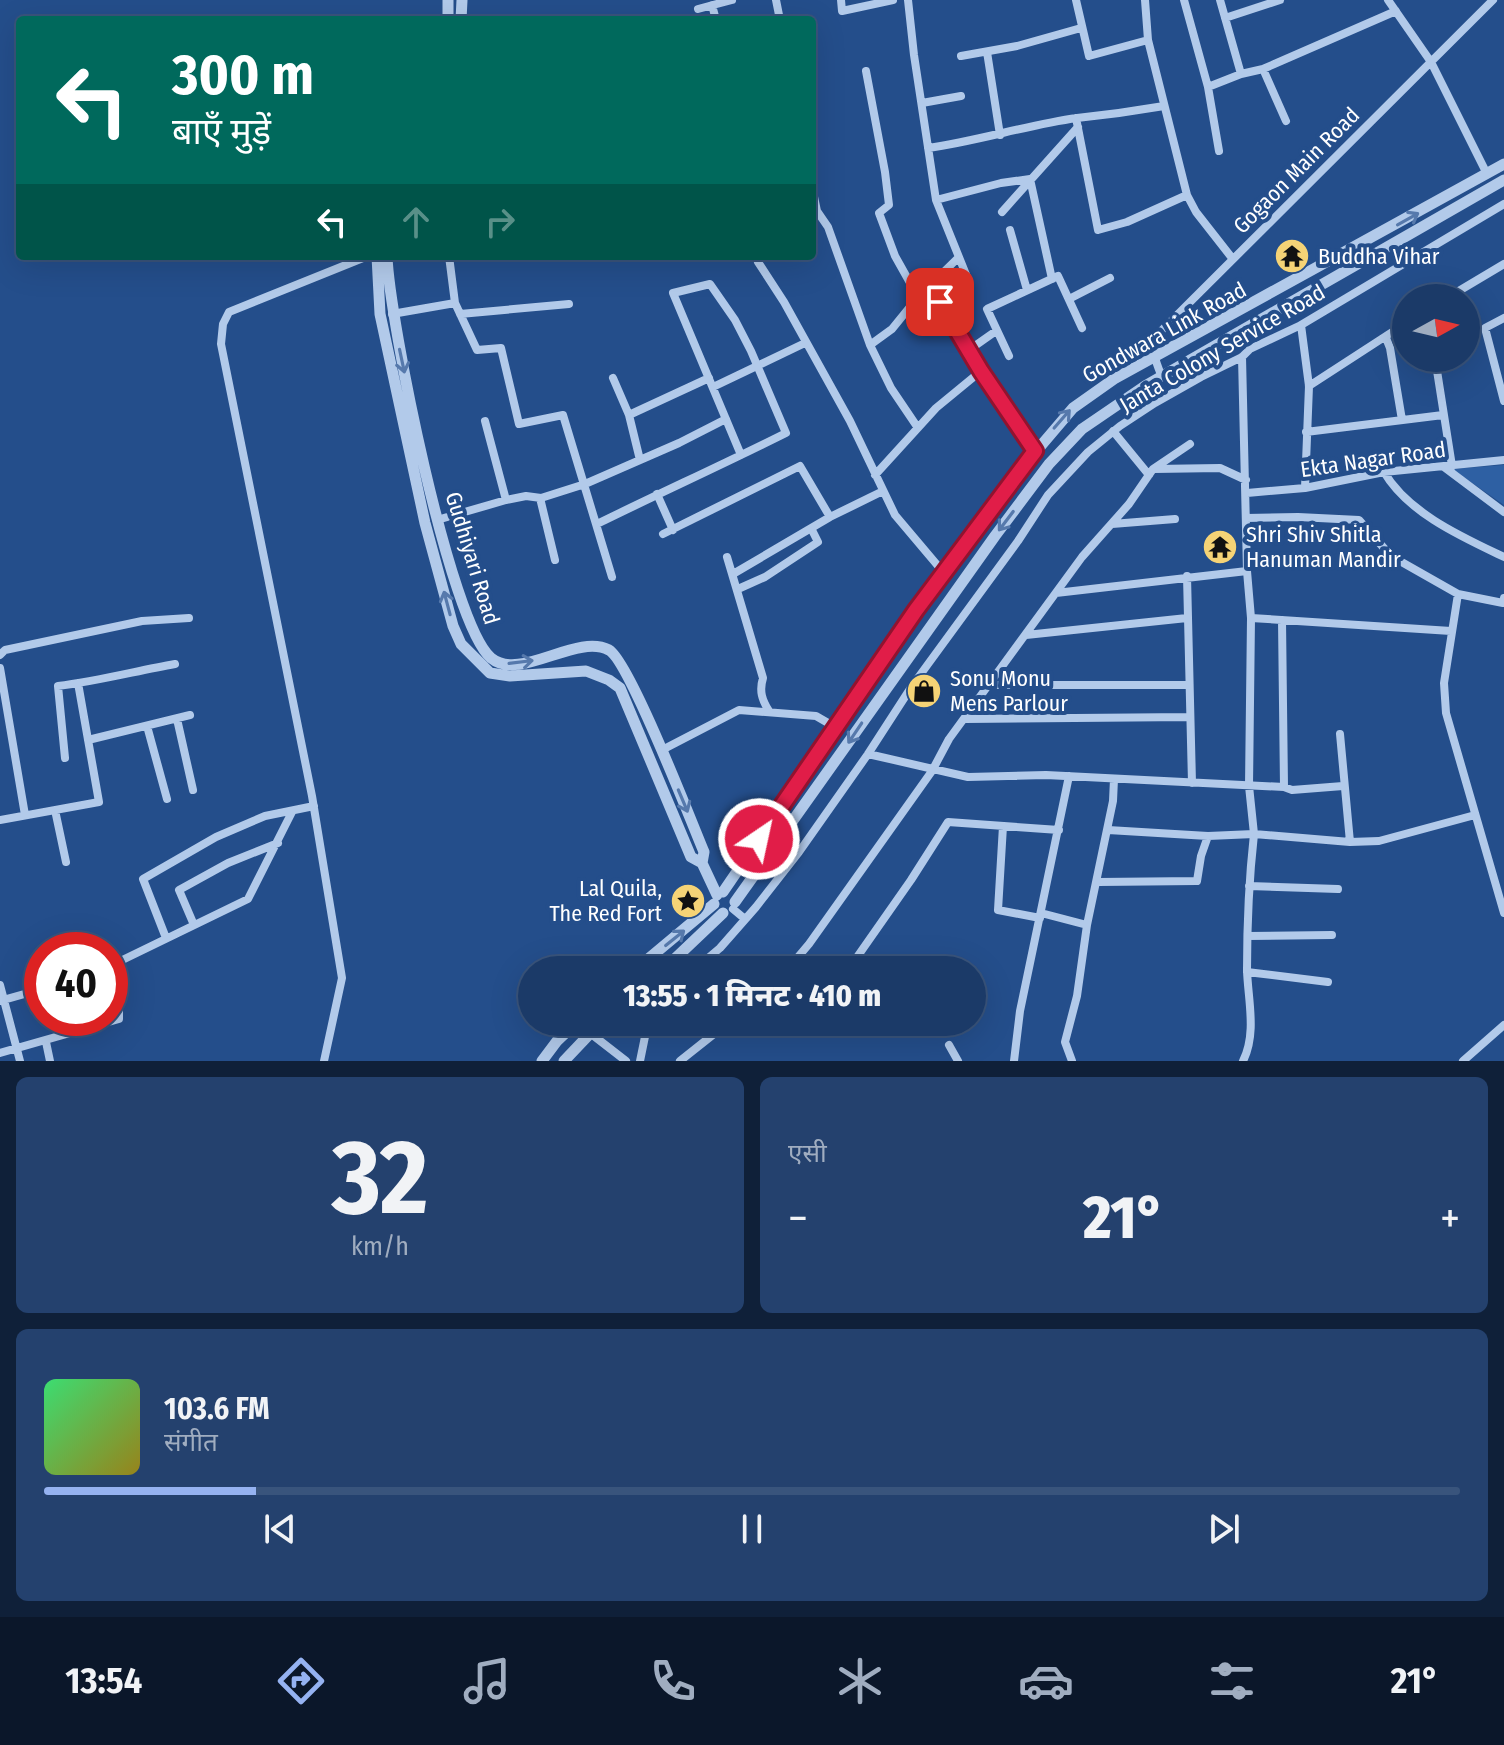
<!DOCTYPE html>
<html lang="hi">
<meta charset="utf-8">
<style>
body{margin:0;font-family:"Fira Sans Condensed","Noto Sans Devanagari",sans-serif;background:#24416e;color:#f1f3f6;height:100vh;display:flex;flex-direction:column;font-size:30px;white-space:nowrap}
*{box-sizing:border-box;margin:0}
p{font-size:26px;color:#a0adc0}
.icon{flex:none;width:44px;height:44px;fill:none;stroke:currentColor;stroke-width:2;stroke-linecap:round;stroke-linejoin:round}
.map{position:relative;height:1061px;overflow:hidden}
.drawer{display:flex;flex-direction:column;gap:16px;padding:16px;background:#0f2039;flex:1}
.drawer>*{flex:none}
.hud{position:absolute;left:16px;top:16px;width:800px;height:244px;border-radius:8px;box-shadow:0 8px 32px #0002,0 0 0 2px #39547c;background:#00695c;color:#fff;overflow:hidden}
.needle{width:52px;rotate:82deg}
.controls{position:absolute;left:1392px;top:284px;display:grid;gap:16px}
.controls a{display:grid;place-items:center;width:88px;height:88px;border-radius:50%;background:#1b3a68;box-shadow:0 8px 32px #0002,0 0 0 2px #39547c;font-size:40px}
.speed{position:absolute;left:24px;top:932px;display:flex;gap:16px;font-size:40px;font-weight:700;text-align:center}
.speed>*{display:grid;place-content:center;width:104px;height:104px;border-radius:50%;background:#1b3a68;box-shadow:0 8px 32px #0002,0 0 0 2px #39547c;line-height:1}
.speed .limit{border:12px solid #d22;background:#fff;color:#111}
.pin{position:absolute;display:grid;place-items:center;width:68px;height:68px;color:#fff;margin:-34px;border-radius:16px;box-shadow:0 4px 12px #0006}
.me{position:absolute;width:88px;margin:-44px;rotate:34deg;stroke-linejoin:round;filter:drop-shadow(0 0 6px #0008)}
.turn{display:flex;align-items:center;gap:28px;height:168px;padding:0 24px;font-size:36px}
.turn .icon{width:104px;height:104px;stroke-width:2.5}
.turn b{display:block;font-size:56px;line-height:68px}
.lanes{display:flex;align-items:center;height:76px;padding:0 24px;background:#0003;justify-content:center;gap:40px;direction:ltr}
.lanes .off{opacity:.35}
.big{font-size:60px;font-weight:800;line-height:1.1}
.drawer .tile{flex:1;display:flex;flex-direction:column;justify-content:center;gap:12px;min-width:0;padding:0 28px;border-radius:12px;background:#24416e}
.drawer .dial{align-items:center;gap:0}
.dial b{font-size:104px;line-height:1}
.song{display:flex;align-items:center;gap:24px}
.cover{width:96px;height:96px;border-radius:12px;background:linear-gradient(135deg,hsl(140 70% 55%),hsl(50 70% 35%))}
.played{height:8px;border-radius:4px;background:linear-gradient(90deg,#95b2f1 15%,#39547c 15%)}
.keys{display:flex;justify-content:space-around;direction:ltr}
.heat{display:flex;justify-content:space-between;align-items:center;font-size:44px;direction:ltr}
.drawer .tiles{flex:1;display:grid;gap:16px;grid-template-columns:1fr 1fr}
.tile:last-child{grid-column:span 2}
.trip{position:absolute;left:518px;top:956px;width:468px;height:80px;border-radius:40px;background:#1b3a68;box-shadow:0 8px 32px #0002,0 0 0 2px #39547c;font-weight:800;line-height:80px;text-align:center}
.menu{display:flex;height:128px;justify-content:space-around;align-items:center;background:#0b172a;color:#a0adc0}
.menu .icon{width:56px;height:56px}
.menu .selected{color:#95b2f1}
.menu b{font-size:36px;color:#f1f3f6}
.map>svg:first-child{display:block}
.green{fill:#2e60a3}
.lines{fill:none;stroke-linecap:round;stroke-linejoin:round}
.minor{stroke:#b2caea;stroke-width:8}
.tertiary{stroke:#b2caea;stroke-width:11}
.oneway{stroke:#5679ac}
.route-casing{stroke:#92132f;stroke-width:20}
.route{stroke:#e11d48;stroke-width:14}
.labels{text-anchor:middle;stroke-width:8;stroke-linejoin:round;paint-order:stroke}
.street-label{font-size:22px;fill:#fff;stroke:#244e8b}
.poi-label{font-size:22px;fill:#fff;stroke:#244e8b;text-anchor:start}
</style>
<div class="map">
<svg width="1504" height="1061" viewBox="0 0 1504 1061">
<rect width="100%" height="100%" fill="#244e8b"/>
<path class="green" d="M1504,465V505L1452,469Z"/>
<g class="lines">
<path class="minor" d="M776,0L780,20
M841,0L842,11L893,0
M908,0L914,55L936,200L969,282
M1076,0L1089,56L1148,40
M1145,0L1148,40L1187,195L1196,212L1232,258
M1184,0L1208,87L1219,151
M1220,0L1241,74
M1388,0L1431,62L1487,174
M712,5L716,20
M698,9L732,0
M1225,18L1280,0
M987,52L1000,135
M961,56L1017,46L1081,28
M1263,69L1286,121
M866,71L885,172L889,205L879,213L895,256L918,297
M1208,87L1241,74L1263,69L1396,11
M922,103L961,96
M1076,118L1098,230L1127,222L1187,195
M928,148C978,141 1027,125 1077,118C1106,115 1135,111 1164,106
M812,187L817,211L828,227L870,345L891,388L918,428
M936,200L1001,183L1030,179L1052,279
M1002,212L1078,127
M1010,230L1027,290
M449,256L455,303L477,350L501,348L519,424L563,415L612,577
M758,262L784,302L850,421L895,515L944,573
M930,285L981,371L1035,451
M1447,298L1504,264
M1069,299L1110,278
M392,314L455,303
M460,314L569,304
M1504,318L1485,328L1504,401
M1301,325L1309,386L1305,488
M1386,338L1390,348L1402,420
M870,345L892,329L918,297L958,258
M969,350L996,331
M1009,356L987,309L1058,276L1082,328
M1242,357L1247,571L1251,618L1249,786L1254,834L1350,842L1379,841L1475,815
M1435,358L1452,466
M1162,377C1156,362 1151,352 1156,336L1493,0
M613,378L629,415L640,460
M1309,386L1406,323
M713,387L805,343
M629,415L709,378
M485,421L506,500
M1113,431L1149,475
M1306,432L1443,415
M1444,467L1504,512
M1154,469L1220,468L1246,480
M1384,472C1408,513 1462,537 1504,557
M875,475L936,408L981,371
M1247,493L1305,488L1384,472L1504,460
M657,494L673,530
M540,498L555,560
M1246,518L1298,517L1359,520L1391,556L1458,594L1503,603L1504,598
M437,520L506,500L526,496L541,498L585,484L679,443L726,419
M597,524C660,493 724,464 786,433L751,351L735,320L710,284L673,293L741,455
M1112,524L1175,519
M663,534L800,466L830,517
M727,557L763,678C759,691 762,700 769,711
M733,574L830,517L883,491
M1187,576L1192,783
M738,589L765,577L818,542L811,528
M1056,593L1247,571
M1458,594L1444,683L1446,713L1504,913
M1251,618L1451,631
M1282,620L1284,787
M1026,635L1187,618
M0,655L5,650L142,621L189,618
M0,668L25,815
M990,685H1189
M177,719L193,790
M965,719L1190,717
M147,726L167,799
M1340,734L1350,842
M88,740L190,715
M662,750L739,710L816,716L835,727
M868,754L968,777L1046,775L1284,787L1292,790L1343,786
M65,758L58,686C98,681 136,671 175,664
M55,810L66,862
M0,820L99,802L78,683
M1003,826L998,910L1040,918
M1108,830L1208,836L1254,834C1249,879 1247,924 1247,970C1248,1000 1257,1033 1243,1061
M1098,882L1197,881L1201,856L1208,836
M1249,886L1338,889
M733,909L745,919
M1041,913L1087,925
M194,925L179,890L228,863L278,843
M1248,936L1332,935
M166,938L143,879L216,837L265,816L314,806
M110,966L248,899L292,812
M694,970L720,948L756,907L799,852L868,754L912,686L1018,541L1048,495L1088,452L1120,426L1155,403L1201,377L1242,357L1250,349L1301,325L1504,204
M787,970L809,944L932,771L949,739L1082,557L1129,504L1153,469L1190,444
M848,970L911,880L948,822L1059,830
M1247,972L1328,982
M0,985L20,1061
M0,1001L42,989
M590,1033L626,1061
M46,1042L50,1061
M949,1045L958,1061
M0,1053L119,1019V1007L110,971
M324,1061L342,978L312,796L221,344L223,324L229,312L368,256
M640,1061L648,1022
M680,1061L729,1022
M1014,1061L1020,1011L1069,776
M1072,1061L1065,1042L1077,996L1087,925L1113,801L1114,779
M1463,1061L1504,1025"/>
<path class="tertiary" d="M448,20V0
M461,20L462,0
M377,256L380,314L425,523L453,626L461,644L490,673L510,676L586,671L609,680L620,688L691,857L702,863L717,895
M387,256C389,318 450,624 491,658C520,682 576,633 609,650C629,661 691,821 704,852L702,863
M723,892L916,610L1010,482L1073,408L1114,379L1504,164
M735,902L995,536L1049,464L1082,429L1145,386L1504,180
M635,970L714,904
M663,970L723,913
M542,1061L557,1041L577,1022
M564,1061L601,1022"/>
</g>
<defs><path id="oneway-shaft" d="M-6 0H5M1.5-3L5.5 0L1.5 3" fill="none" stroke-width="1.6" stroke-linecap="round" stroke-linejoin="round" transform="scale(2)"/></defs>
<g class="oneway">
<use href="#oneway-shaft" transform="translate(1408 219) rotate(-29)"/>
<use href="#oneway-shaft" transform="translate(402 361) rotate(78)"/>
<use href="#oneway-shaft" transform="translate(1062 419) rotate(-49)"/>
<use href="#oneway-shaft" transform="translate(1006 521) rotate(127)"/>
<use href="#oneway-shaft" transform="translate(447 603) rotate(-105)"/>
<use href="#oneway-shaft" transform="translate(521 662) rotate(-7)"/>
<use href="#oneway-shaft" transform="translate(855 733) rotate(124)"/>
<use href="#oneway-shaft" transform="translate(683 801) rotate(67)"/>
<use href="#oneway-shaft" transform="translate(675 938) rotate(-39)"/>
</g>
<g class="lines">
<g class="route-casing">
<path id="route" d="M759,839L916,610L1035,451L981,371L940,302"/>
</g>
<use href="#route" class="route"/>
</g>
<defs>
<g id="temple-disc" transform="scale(1.8)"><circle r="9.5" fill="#f5d376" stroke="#244e8b"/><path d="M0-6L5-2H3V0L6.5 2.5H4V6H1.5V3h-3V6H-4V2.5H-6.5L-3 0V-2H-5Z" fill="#111"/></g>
<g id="shop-disc" transform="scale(1.8)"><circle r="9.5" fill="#f5d376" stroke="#244e8b"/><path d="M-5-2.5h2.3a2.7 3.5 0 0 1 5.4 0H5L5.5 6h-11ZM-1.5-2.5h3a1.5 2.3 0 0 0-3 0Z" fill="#111"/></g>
<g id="sight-disc" transform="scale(1.8)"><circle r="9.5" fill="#f5d376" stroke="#244e8b"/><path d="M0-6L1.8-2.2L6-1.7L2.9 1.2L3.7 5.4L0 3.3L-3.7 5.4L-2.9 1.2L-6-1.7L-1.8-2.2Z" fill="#111"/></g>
</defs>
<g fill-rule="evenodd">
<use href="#temple-disc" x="1292" y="256"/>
<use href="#temple-disc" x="1220" y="547"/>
<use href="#shop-disc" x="924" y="691"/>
<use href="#sight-disc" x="688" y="901"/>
</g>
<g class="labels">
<g class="street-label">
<text transform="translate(1296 170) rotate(-45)" y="8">Gogaon Main Road</text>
<text transform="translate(1164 332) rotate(-29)" y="8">Gondwara Link Road</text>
<text transform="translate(1222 348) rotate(-30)" y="8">Janta Colony Service Road</text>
<text transform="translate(1373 459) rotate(-8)" y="8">Ekta Nagar Road</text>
<text transform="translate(473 558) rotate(73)" y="8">Gudhiyari Road</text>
</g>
<g class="poi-label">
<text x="1318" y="264">Buddha Vihar</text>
<text x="1246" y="542">Shri Shiv Shitla<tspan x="1246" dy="25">Hanuman Mandir</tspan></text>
<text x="950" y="686">Sonu Monu<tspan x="950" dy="25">Mens Parlour</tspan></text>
<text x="662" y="896" text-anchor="end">Lal Quila,<tspan x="662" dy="25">The Red Fort</tspan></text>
</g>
</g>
</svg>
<div class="controls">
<a><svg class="needle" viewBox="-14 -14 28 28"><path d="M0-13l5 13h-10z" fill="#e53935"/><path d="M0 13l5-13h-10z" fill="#a0adc0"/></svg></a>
</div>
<div class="speed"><div class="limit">40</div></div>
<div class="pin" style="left:940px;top:302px;background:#d93025"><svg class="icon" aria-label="arrive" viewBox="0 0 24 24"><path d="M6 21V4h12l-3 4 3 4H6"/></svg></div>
<svg class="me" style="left:759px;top:839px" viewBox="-20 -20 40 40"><circle r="17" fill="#e11d48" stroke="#fff" stroke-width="3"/><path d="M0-11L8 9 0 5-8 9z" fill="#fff"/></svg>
<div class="trip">13:55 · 1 मिनट · 410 m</div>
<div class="hud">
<div class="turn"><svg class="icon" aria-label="left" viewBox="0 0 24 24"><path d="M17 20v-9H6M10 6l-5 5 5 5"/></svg><div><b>300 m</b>बाएँ मुड़ें</div></div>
<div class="lanes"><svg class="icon" aria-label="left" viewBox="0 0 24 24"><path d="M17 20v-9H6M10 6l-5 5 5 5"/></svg><svg class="icon off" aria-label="ahead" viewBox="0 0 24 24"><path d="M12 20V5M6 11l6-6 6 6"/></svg><svg class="icon off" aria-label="right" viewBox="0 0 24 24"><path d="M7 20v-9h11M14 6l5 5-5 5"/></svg></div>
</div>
</div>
<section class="drawer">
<div class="tiles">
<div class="tile dial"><b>32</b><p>km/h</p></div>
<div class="tile"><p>एसी</p>
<div class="heat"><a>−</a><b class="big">21°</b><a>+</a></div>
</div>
<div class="tile">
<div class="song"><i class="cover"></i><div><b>103.6 FM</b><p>संगीत</p></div></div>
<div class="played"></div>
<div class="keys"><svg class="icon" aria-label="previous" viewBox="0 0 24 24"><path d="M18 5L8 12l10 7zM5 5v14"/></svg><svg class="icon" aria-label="pause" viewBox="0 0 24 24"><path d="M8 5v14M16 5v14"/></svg><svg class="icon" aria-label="next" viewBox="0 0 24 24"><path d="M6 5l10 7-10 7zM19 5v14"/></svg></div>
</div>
</div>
</section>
<nav class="menu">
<b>13:54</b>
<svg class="icon selected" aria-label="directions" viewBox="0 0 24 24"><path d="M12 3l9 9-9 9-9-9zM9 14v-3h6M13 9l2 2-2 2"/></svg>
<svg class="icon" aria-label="music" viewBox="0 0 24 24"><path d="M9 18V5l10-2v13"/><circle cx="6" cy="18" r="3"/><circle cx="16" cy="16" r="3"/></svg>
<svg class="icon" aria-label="phone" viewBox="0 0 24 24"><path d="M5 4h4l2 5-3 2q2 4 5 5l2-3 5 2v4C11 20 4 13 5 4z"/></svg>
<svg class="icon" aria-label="climate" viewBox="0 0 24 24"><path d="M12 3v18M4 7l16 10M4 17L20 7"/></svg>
<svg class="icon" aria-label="car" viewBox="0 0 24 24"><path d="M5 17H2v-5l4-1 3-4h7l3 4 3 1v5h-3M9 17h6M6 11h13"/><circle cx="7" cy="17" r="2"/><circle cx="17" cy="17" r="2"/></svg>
<svg class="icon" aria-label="filters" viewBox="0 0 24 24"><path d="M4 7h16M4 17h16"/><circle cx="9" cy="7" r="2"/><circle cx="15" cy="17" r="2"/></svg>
<b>21°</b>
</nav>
